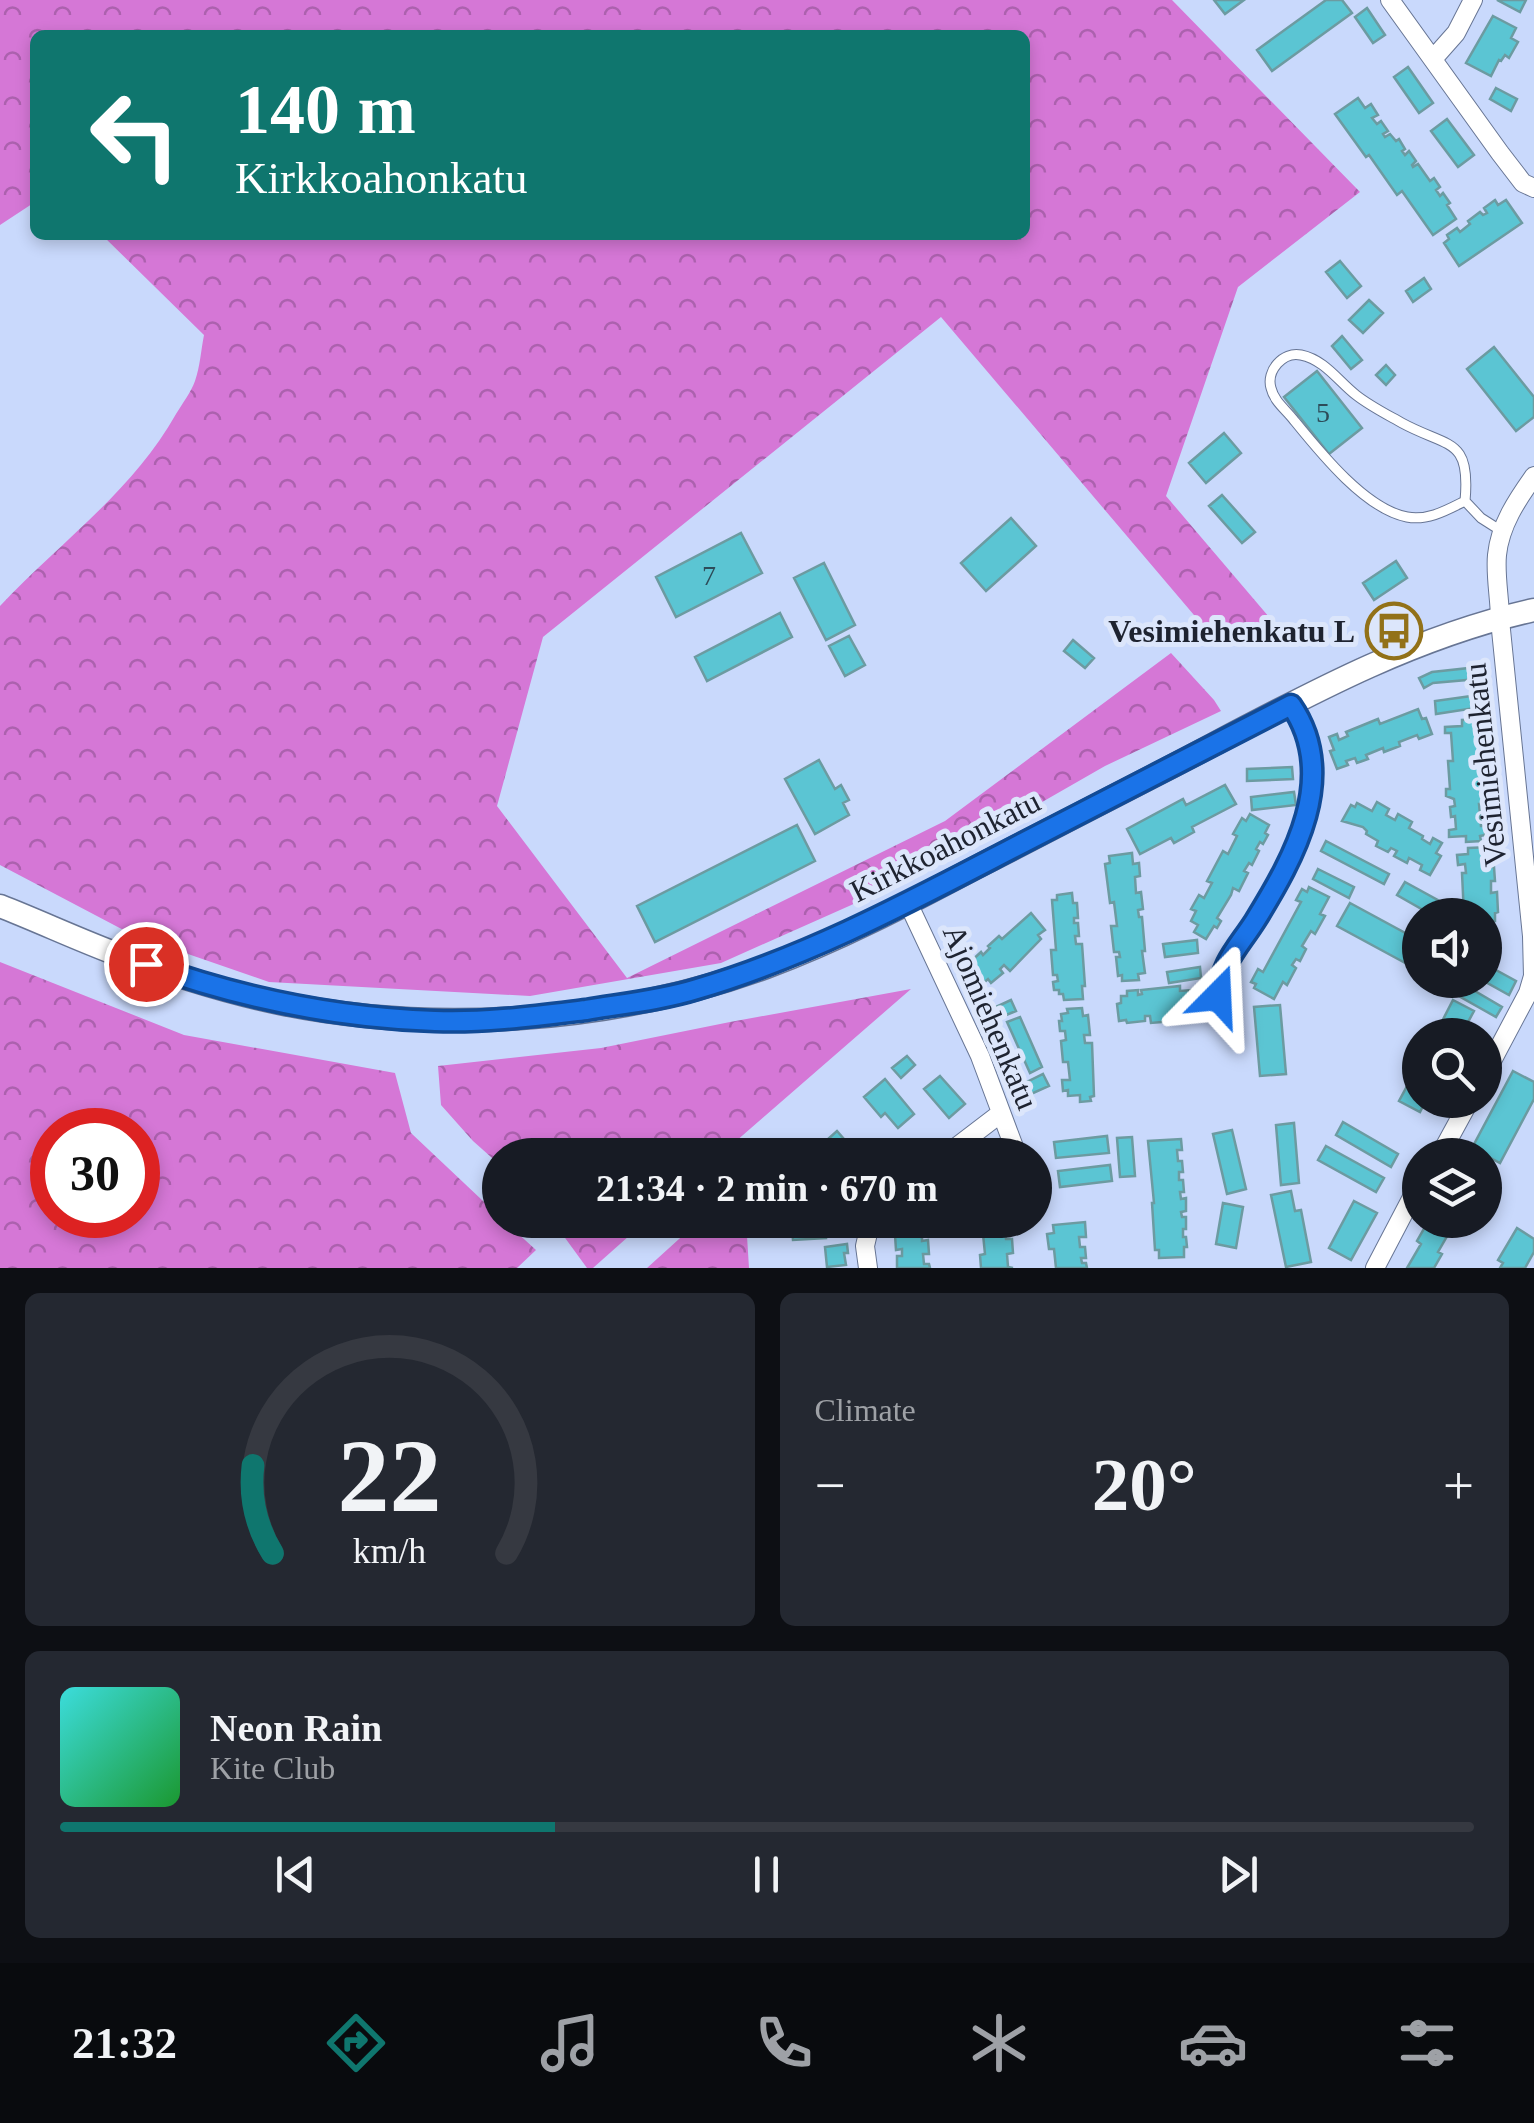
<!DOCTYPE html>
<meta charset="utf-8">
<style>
body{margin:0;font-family:"Times New Roman",serif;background:#242831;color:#f1f3f6;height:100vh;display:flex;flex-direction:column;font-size:38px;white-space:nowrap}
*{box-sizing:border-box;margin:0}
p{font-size:32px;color:#9ea1a6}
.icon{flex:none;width:55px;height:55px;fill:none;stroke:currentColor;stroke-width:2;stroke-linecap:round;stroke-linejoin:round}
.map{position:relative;height:1268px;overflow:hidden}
.panel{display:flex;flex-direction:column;gap:25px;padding:25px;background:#0d0f14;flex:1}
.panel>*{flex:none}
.hud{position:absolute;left:30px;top:30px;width:1000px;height:210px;border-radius:15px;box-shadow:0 5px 15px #0003;background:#0f766e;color:#fff;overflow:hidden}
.fabs{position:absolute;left:1402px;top:898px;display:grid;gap:20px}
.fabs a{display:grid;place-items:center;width:100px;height:100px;border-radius:50%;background:#171b24;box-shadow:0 5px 15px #0003;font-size:50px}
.speed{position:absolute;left:30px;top:1108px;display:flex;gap:20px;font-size:50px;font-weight:700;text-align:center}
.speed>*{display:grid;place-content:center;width:130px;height:130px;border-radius:50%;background:#171b24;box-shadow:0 5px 15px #0003;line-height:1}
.speed .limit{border:15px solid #d22;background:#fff;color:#111}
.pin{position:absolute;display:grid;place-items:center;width:85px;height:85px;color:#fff;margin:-42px;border:5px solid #fff;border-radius:50%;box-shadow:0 2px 10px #0007}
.me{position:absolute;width:110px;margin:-55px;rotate:21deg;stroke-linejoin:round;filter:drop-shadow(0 0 8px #0008)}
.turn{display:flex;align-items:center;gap:35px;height:210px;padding:0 40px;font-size:45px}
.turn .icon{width:130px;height:130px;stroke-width:2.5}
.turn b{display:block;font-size:70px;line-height:85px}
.big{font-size:75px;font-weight:700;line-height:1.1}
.panel .widget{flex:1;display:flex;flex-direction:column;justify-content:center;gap:15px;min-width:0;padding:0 35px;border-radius:15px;background:#242831}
.panel .dial{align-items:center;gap:0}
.dial svg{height:260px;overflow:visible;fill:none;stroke:#363941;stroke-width:7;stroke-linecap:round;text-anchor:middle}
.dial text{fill:#f1f3f6;stroke:none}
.song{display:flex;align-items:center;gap:30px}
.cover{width:120px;height:120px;border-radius:15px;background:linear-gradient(135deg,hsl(180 70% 55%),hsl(130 70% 35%))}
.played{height:10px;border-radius:5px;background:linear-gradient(90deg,#0f766e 35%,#363941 35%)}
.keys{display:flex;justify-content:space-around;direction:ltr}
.heat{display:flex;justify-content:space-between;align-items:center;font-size:55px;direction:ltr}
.panel .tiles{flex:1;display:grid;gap:25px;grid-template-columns:1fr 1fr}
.widget:last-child{grid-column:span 2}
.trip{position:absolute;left:482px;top:1138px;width:570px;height:100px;border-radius:50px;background:#171b24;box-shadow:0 5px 15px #0003;font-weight:700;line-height:100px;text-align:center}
.tabs{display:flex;height:160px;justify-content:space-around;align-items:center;background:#090b0e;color:#9ea1a6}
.tabs .icon{width:70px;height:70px}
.tabs .on{color:#0f766e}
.tabs b{font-size:45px;color:#f1f3f6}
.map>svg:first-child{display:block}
.forest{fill:url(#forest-crowns);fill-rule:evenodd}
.building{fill:#5bc5d3;stroke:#6c9ba1;stroke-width:2.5}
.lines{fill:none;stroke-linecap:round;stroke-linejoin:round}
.service-casing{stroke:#677594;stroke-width:11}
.minor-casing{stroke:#677594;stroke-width:20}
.tertiary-casing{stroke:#677594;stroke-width:25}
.service{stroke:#fff;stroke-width:9}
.minor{stroke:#fff;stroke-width:18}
.tertiary{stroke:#fff;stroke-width:22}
.route-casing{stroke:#114b97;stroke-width:25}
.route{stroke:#1a73e8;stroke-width:18}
.labels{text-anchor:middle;stroke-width:10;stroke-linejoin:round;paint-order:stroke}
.number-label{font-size:28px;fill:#2d4c59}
.poi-label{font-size:32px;font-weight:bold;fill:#1e2330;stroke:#dce6fb;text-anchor:end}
.street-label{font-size:32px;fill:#1e2330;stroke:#dce6fb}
</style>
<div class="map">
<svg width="1534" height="1268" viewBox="0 0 1534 1268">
<defs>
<pattern id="forest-crowns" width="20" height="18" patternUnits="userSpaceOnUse" patternTransform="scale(2.5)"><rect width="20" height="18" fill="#d577d6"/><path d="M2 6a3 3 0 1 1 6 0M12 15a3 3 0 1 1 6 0" fill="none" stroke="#ac61ae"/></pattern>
</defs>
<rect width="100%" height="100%" fill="#c9d9fc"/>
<path class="forest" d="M0,0H1172L1360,192L1238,287L1166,496L1292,644L1205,628L941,317L543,637L497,806L627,978L945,821L1171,653L1214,700L1221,711L1105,766L903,882L721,963L530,996L269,982L133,935L0,865V606C60,542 132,492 176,414C182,404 191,392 195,381C200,367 201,350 204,335L102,235H1025V35H35V202L0,225Z
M0,962L184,1035L395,1073L411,1133L500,1217V1220H503L536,1250L517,1268H0ZM52,1130H138V1215H52Z
M911,989L720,1155H500V1165L473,1141L441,1105L438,1066L601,1048L730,1022Z
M552,1220H647L593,1268H587Z
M700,1220H746L749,1268H647Z"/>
<path class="building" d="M1214,0H1244L1225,14Z
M1326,0H1342L1352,13L1272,71L1257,50Z
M1497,0H1526L1520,12Z
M1367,8L1385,35L1373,43L1355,17Z
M1493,16L1516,28L1511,38L1518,42L1509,58L1505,55L1501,61L1499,60L1491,76L1466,63Z
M1408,67L1433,103L1419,113L1394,77Z
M1496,88L1517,99L1511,111L1490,99Z
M1358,98L1365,108L1371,104L1378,115L1372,118L1377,124L1381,121L1388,131L1383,134L1385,137L1390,134L1396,141L1399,139L1405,149L1402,151L1405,155L1409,151L1416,161L1412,165L1413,167L1418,164L1430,181L1434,178L1440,187L1436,190L1440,196L1443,193L1450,203L1447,205L1456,219L1433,235L1402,191L1397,195L1369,155L1366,157L1335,114Z
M1447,119L1474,155L1458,167L1431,131Z
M1495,200L1498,205L1506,200L1522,223L1459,266L1444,243L1449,239L1447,235L1457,228L1460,232L1470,224L1468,221L1480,212L1483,215L1487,213L1484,208Z
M1340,261L1361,286L1347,298L1326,272Z
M1424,278L1431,289L1413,302L1406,291Z
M1369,300L1383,313L1363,333L1349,320Z
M1342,336L1362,360L1351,369L1332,346Z
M1494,347L1534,397V417L1516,431L1467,369Z
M1386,365L1395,375L1386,385L1376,375Z
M1317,371L1362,428L1329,454L1284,397Z
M1224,433L1241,453L1206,483L1189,463Z
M1222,495L1255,532L1242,543L1209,506Z
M1011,518L1036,546L986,591L961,563Z
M741,533L762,573L676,617L656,577Z
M1396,561L1407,578L1374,600L1363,583Z
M824,563L855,625L826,640L794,578Z
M780,613L792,637L707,681L695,657Z
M849,636L865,665L845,676L829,646Z
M1073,640L1094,658L1085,668L1064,651Z
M1488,666L1489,678L1433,683L1424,688L1419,678L1432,672Z
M1486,694L1488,706L1436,714L1435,701Z
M1418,709L1422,719L1426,718L1432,734L1419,739L1417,735L1399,742L1400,746L1384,752L1383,748L1366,755L1368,759L1357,763L1355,758L1346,761L1348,765L1337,769L1330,751L1334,750L1329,737L1337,734L1339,740L1348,736L1346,732L1378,719L1380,724Z
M1479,719L1483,804H1479L1481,826H1485V835L1480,836L1481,841L1466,842V836L1449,837V830L1456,829L1455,816L1451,817L1450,807L1455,806L1454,799L1446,796V789H1450L1448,761H1453L1451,733H1445V727L1462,726V720Z
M819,760L835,789L841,785L849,800L843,803L849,815L815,834L785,779Z
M1292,767L1293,779L1247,781V769Z
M1225,785L1236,804L1192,827L1194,832L1174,843L1171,838L1140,854L1127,829L1183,799L1186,805Z
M1294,792L1296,805L1252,810L1251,797Z
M1377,802L1389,809L1386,815L1395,820L1398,814L1412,822L1409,828L1423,836L1422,839L1430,844L1433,838L1442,843L1436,853L1441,856L1430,875L1420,870L1422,865L1409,858L1407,863L1394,856L1397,851L1391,848L1388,852L1376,846L1378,841L1366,834L1367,831L1363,827L1342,821L1351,805L1355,807L1357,803L1372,811Z
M1250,814L1269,825L1265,833L1268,835L1263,844L1260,842L1256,849L1259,851L1252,865L1249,863L1244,871L1248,873L1239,891L1233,888L1231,895L1217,918L1221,921L1217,928L1214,926L1206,939L1194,932L1198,925L1191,921L1196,911L1191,909L1199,895L1204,898L1212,883L1207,881L1223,851L1228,854L1237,836L1233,834L1242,818L1246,821Z
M797,825L815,861L655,942L637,906Z
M1326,841L1389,874L1384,884L1321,851Z
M1491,847V858H1487L1488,867H1494L1495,881H1491V893L1497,892L1498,912L1495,913V921H1493L1494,940H1498L1499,950H1485V915H1464L1462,873H1466L1465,864L1458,865L1457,855L1468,854V848Z
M1132,853L1133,864L1139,863L1140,876L1135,877L1136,893L1141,892L1143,909L1138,910L1139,917H1142L1145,951H1142L1145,973L1138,974L1139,980L1122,981V975L1118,976L1116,957H1120L1119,952H1114L1111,926H1117L1114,902L1110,903L1105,864L1110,863L1109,856Z
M1318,869L1354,887L1349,898L1313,879Z
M1405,882L1445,904L1439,915H1432L1397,895Z
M1309,887L1329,897L1320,914L1325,916L1315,934L1311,931L1302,946L1306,949L1300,961L1296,959L1292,965L1296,968L1287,985L1283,982L1274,999L1254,988L1256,984L1251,982L1258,969L1263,972L1301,902L1296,900L1302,889L1307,892Z
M1072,893L1073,903H1077L1078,918H1074V923H1078L1079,936H1075L1076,944H1082L1085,986H1082L1083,999L1064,1000L1063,994H1059V990H1054L1053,982L1058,981L1057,975H1053L1051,950H1056L1052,900H1057V895Z
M1350,903L1420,941V971L1337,926Z
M1031,913L1045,930L1038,935L1041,939L1010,971L1004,965L1000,969L1003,973L991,983L988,979L980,986L968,972L972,969L968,964L981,952L983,955L990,948L988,946L999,936L1002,939Z
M1197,940L1198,953L1165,957L1163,944Z
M1485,964L1516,981L1509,995L1482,980H1485Z
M1200,967L1201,978L1169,983L1167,972Z
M1463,984L1502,1007L1496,1017L1457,995Z
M1180,986V991L1192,990L1193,994H1198L1200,1011L1192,1012V1016L1179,1017V1013L1173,1014V1021L1151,1023L1150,1016H1145V1021L1127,1023L1126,1020L1119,1021L1117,1004L1121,1003V996H1127V991L1138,990V995L1142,994L1141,990Z
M1011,1000L1016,1011L989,1022L985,1012Z
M1453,1000L1474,1011L1461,1035H1435Z
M1280,1005L1286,1074L1260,1076L1254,1007Z
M1082,1008L1083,1016L1088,1015L1090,1035H1084L1085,1043H1092L1094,1096L1090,1097L1091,1101L1080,1102V1095L1068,1096V1090L1063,1091L1062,1080H1070L1068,1062H1063L1061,1041L1066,1040L1065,1031H1060L1059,1021H1062L1061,1014L1068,1013L1067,1009Z
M1020,1017L1042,1067L1030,1073L1007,1022Z
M907,1056L915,1065L901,1078L892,1068Z
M1420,1062V1100H1426L1420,1112L1399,1101Z
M1513,1071L1534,1082V1099L1500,1163L1472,1148Z
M1043,1074L1049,1086L1022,1098L1017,1087Z
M940,1076L965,1104L949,1118L924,1089Z
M885,1079L914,1114L898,1128L885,1113L881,1117L864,1097Z
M1343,1122L1398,1154L1391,1167L1336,1135Z
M1294,1123L1299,1183L1281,1185L1276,1125Z
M1232,1130L1246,1189L1227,1194L1213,1134Z
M837,1131L858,1155H827L819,1147Z
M1107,1136L1109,1153L1056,1158L1054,1142Z
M1132,1137L1135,1176L1120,1177L1117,1138Z
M1181,1139L1182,1150H1177L1178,1161H1182L1183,1172H1179V1180H1183L1184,1192H1180L1181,1199L1186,1198V1211L1181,1212L1182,1217H1186V1229H1183V1237H1186L1187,1247H1184V1257L1159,1258V1250H1155L1152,1203H1154L1148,1141Z
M896,1141L909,1155H880Z
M1326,1146L1384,1178L1376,1192L1318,1160Z
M1110,1165L1112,1181L1060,1187L1058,1171Z
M1291,1191L1295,1211L1301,1210L1311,1262L1286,1267L1271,1195Z
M1354,1201L1377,1213L1351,1260L1329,1248Z
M1223,1203L1243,1207L1236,1248L1216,1244Z
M791,1220H825L826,1238L793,1240Z
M1429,1220H1461L1456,1229L1453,1226L1438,1252L1442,1254L1434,1268H1407L1421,1244L1417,1241Z
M1004,1221L1006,1239H1012L1013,1253L1007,1254L1008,1267L1013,1268H981L980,1255L985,1254L982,1224Z
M1085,1222L1086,1237H1079L1080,1247H1085L1086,1258H1081L1082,1263H1086L1087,1268H1056L1054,1249H1049L1047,1234L1054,1233L1053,1225Z
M1517,1228L1534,1239V1252L1525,1268H1500L1503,1263L1498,1260Z
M922,1232V1241L928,1240L929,1254H923L924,1264H929L930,1268H897V1256H902V1249L896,1250L895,1235Z
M847,1244L848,1253H844L846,1265L827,1267L825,1247Z"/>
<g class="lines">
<g class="service-casing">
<path id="service" d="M1465,501C1471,437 1448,448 1402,423C1386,414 1370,406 1356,395C1338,381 1325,360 1301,355C1283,351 1266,371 1271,388C1274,401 1285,409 1293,419C1319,451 1365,509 1407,517C1428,521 1447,510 1465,501L1481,518L1503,532"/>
</g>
<g class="minor-casing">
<path id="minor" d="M1390,0L1500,153L1523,183L1534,188
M1433,59L1456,33L1473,0
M908,903L980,1056L1017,1155
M1217,996C1222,961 1237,950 1255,921C1294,858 1341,776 1291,705
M1485,1074L1528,993L1533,976L1532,936L1500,620C1500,599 1495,576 1497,555C1500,525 1517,500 1534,476
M946,1155L1001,1113
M1440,1155L1470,1100
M868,1268L865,1246L871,1220
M1375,1268L1420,1182"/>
</g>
<g class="tertiary-casing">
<path id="tertiary" d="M0,906C41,922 81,941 122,956C173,975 227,992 280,1003C437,1035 616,1022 766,967C839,940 907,904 975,868C1038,835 1102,803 1165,770C1284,708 1402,639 1534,610"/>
</g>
<use href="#service" class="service"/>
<use href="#minor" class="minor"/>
<use href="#tertiary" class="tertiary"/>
</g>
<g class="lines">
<g class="route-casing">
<path id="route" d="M146,964C238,997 337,1018 435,1021C485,1023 536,1016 586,1010C622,1004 662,1000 697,989C809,956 911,901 1015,847C1107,800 1199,752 1291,705C1340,776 1294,858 1255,921C1237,949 1222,961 1218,996"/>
</g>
<use href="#route" class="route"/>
</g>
<defs>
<g id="bus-ring" transform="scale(2.875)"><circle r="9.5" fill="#dce6fb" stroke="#927118" stroke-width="1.5"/><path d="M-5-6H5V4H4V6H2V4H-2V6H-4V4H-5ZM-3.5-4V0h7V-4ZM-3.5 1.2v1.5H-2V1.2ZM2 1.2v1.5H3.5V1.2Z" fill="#927118"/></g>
</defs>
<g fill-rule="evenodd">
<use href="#bus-ring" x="1394" y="631"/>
</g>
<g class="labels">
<g class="number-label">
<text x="1323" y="422">5</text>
<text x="709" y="585">7</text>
</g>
<g class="poi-label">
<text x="1355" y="642">Vesimiehenkatu L</text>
</g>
<g class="street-label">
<text transform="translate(1485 765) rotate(-96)" y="11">Vesimiehenkatu</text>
<text transform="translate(945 846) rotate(-27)" y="11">Kirkkoahonkatu</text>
<text transform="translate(991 1017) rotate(67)" y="11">Ajomiehenkatu</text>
</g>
</g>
</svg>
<div class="fabs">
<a><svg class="icon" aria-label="sound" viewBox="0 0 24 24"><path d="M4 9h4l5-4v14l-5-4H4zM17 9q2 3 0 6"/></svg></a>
<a><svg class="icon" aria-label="search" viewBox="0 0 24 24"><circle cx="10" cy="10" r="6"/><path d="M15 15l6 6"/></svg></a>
<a><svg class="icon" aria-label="layers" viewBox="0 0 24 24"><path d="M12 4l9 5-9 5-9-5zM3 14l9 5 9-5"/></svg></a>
</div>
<div class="speed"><div class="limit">30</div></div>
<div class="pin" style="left:146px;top:964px;background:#d93025"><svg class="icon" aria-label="arrive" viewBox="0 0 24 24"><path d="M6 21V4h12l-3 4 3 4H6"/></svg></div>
<svg class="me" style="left:1218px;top:996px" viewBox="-20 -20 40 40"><path d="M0-17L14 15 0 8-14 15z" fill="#1a73e8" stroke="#fff" stroke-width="4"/></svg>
<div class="trip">21:34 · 2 min · 670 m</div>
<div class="hud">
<div class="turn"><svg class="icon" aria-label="left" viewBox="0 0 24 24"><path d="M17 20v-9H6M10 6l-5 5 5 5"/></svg><div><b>140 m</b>Kirkkoahonkatu</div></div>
</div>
</div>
<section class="panel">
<div class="tiles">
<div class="widget dial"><svg viewBox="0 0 100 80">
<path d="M14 69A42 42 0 1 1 86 69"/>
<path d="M14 69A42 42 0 0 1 8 42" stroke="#0f766e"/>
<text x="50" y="56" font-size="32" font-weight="700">22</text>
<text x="50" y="72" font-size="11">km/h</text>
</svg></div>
<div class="widget"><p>Climate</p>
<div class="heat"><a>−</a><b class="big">20°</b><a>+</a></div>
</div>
<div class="widget">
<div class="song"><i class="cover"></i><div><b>Neon Rain</b><p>Kite Club</p></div></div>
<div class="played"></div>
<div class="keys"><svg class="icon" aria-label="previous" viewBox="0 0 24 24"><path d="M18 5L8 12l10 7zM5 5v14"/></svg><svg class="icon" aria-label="pause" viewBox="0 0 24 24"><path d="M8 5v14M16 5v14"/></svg><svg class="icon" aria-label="next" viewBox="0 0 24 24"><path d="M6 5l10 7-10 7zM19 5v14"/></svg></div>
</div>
</div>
</section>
<nav class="tabs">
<b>21:32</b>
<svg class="icon on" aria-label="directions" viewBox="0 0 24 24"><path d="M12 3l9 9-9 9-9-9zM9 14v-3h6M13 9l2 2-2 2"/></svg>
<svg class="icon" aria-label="music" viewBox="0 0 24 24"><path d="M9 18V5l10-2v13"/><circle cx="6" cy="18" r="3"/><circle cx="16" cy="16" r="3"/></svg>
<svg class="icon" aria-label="phone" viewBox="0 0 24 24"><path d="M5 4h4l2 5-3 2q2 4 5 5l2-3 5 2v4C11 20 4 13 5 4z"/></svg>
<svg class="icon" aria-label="climate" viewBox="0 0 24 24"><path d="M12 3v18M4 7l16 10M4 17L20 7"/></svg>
<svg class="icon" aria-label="car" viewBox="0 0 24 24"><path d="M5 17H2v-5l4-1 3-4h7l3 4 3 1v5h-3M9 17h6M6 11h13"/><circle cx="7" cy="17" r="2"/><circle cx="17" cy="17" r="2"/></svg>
<svg class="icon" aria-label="filters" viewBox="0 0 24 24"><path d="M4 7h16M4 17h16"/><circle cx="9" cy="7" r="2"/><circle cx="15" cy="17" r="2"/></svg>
</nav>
